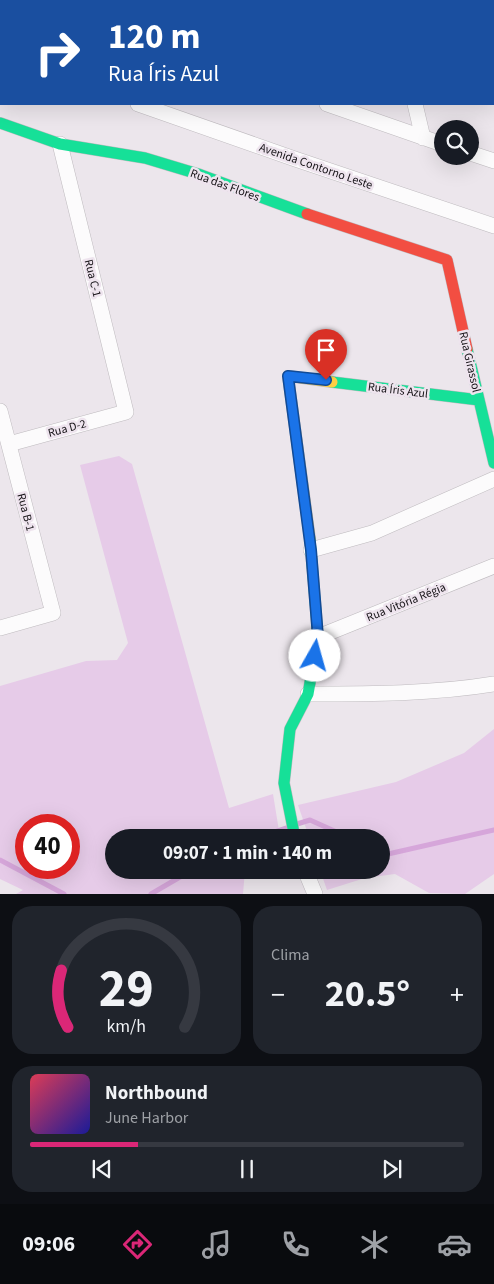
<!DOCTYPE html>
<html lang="pt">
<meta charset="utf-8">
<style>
body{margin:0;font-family:"Source Sans 3",sans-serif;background:#20242c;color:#f1f3f6;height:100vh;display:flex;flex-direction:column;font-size:19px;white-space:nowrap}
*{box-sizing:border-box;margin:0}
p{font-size:16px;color:#9ea1a6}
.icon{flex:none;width:28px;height:28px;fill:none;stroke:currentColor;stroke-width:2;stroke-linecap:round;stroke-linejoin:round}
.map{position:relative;height:894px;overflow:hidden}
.side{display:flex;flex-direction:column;gap:12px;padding:12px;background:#0d0f14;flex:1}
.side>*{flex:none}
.guide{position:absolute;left:0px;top:0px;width:495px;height:105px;box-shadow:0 5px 20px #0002;background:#1a4fa0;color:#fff;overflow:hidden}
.fabs{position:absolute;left:434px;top:120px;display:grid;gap:10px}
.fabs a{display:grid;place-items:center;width:45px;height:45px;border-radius:50%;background:#171b24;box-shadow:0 5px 20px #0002;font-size:25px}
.speed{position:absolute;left:15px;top:814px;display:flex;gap:10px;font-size:25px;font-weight:700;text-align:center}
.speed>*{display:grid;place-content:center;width:65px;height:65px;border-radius:50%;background:#171b24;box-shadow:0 5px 20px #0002;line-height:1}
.speed .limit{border:8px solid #d22;background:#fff;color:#111}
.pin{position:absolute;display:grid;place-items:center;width:42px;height:42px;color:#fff;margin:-51px -21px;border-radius:50% 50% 50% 0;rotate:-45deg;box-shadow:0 0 5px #0007}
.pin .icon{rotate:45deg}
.me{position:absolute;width:55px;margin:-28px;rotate:7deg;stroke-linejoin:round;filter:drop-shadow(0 0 4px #0008)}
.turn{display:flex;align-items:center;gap:18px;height:105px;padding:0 25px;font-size:22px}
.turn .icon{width:65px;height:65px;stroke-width:2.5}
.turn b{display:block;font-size:35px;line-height:42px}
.big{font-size:38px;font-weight:700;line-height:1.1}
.side .tile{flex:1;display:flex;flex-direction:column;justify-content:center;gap:8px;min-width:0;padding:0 18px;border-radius:20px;background:#20242c}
.side .dial{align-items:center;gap:0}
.dial svg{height:130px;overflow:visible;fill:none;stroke:#363941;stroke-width:7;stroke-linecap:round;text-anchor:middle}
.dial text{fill:#f1f3f6;stroke:none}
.song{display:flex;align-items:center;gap:15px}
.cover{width:60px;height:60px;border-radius:8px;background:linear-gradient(135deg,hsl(350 70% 55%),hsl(240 70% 35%))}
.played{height:5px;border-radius:2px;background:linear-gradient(90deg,#db2777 25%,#363941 25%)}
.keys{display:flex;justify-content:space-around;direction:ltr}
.heat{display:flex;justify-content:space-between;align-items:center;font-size:28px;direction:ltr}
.side .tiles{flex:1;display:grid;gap:12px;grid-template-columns:1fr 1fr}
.tile:last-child{grid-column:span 2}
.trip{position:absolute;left:105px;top:829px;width:285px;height:50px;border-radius:25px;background:#171b24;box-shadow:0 5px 20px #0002;font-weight:700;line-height:50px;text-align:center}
.dock{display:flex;height:80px;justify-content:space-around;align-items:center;background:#090b0e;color:#9ea1a6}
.dock .icon{width:35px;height:35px}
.dock .on{color:#db2777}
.dock b{font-size:22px;color:#f1f3f6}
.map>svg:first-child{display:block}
.green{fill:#e6cbe8;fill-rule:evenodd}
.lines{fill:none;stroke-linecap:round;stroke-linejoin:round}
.stream{stroke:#d6a6da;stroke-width:5}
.street-casing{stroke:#bfbbbf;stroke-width:16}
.fast-casing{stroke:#bfbbbf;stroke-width:12}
.slow-casing{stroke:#bfbbbf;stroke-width:12}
.jam-casing{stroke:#bfbbbf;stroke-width:12}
.street{stroke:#fcfbfc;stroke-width:15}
.fast{stroke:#16e098;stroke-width:11}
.slow{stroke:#ffcf43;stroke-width:11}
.jam{stroke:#f24e42;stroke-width:11}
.route-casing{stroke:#114b97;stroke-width:12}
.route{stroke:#1a73e8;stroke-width:9}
.labels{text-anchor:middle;stroke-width:5;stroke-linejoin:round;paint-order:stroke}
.street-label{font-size:12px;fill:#161317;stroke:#eee4ee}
</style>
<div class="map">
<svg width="494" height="894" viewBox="0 0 494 894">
<rect width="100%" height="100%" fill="#ece6ec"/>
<path class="green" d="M119,456L132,464L229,808L273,794L280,837L114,838V870H245L243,894H16L23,890L0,879V686L86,661L117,660L128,643L80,465ZM26,825H69V868H26Z
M494,729V874L465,894L429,893L395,874L365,878L327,890L320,870H381V838L309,837L298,805L396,782L464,753Z"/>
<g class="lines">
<path class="stream" d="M297,824L310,820L350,838
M256,838L289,827
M381,851L388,854L494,830
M0,860L64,894
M151,894L192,870"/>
<g class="street-casing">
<path id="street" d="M49,0L52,1
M391,0V1
M0,53L1,54
M138,104L295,159L494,226
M327,104L442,144
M415,104L423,138
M470,153L494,161
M0,411L53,613L0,628
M9,444L126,412L60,144
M311,550L372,533L494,479
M318,637L494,566
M308,694C369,694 434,694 494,684
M305,870L315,894"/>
</g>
<g class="fast-casing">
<path id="fast" d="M0,123L60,144L145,158L198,174L307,214
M467,349L494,463
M332,382L479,400
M295,838L284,783L290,729L308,694L318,637L310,539"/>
</g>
<g class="slow-casing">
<path id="slow" d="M310,539L288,376L332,382"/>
</g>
<g class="jam-casing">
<path id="jam" d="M307,214L447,260L467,349"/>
</g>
<use href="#street" class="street"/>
<use href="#fast" class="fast"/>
<use href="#slow" class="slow"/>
<use href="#jam" class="jam"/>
</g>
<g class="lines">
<g class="route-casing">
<path id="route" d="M315,656L318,637L311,550L288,376L326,380"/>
</g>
<use href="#route" class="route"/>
</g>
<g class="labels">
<g class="street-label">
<text transform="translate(316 166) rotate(19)" y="4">Avenida Contorno Leste</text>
<text transform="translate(225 185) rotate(20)" y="4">Rua das Flores</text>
<text transform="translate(93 278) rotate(76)" y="4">Rua C-1</text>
<text transform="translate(470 362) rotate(77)" y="4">Rua Girassol</text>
<text transform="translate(398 390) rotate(7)" y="4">Rua Íris Azul</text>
<text transform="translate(67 428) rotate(-15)" y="4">Rua D-2</text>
<text transform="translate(26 512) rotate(75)" y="4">Rua B-1</text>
<text transform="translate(406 602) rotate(-22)" y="4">Rua Vitória Régia</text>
</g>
</g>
</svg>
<div class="fabs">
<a><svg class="icon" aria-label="search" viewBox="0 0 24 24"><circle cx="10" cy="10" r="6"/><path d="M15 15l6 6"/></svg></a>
</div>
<div class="speed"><div class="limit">40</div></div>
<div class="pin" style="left:326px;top:380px;background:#d93025"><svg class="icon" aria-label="arrive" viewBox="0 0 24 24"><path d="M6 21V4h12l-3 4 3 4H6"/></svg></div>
<svg class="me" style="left:315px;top:656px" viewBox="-20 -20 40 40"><circle r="19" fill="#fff"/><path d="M0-13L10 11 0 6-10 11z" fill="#1a73e8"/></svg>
<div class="trip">09:07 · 1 min · 140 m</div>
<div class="guide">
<div class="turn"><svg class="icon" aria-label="right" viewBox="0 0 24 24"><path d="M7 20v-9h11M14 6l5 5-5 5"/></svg><div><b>120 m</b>Rua Íris Azul</div></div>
</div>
</div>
<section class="side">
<div class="tiles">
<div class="tile dial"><svg viewBox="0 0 100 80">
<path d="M14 69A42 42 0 1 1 86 69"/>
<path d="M14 69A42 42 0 0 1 10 34" stroke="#db2777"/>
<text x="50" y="56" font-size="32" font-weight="700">29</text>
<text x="50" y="72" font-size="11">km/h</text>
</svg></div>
<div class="tile"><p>Clima</p>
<div class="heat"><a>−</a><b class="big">20.5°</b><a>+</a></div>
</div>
<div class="tile">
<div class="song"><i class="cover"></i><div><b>Northbound</b><p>June Harbor</p></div></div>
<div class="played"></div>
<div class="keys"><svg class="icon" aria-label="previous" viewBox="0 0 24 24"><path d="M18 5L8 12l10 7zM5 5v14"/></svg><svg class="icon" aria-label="pause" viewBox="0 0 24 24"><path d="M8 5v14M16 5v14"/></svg><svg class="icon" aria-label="next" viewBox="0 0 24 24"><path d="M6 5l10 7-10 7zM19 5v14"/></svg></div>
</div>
</div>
</section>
<nav class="dock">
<b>09:06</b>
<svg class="icon on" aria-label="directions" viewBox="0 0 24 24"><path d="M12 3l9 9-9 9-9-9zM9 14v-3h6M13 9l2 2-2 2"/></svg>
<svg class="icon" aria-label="music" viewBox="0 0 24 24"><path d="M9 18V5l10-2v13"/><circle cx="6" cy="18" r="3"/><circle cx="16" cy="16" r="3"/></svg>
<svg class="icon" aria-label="phone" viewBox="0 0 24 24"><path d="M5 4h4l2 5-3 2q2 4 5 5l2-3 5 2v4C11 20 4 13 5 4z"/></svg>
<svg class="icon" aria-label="climate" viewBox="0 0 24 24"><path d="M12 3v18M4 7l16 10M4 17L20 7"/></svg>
<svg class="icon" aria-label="car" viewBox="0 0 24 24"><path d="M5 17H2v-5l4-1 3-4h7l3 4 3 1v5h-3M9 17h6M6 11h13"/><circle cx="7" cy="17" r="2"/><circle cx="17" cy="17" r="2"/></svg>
</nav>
